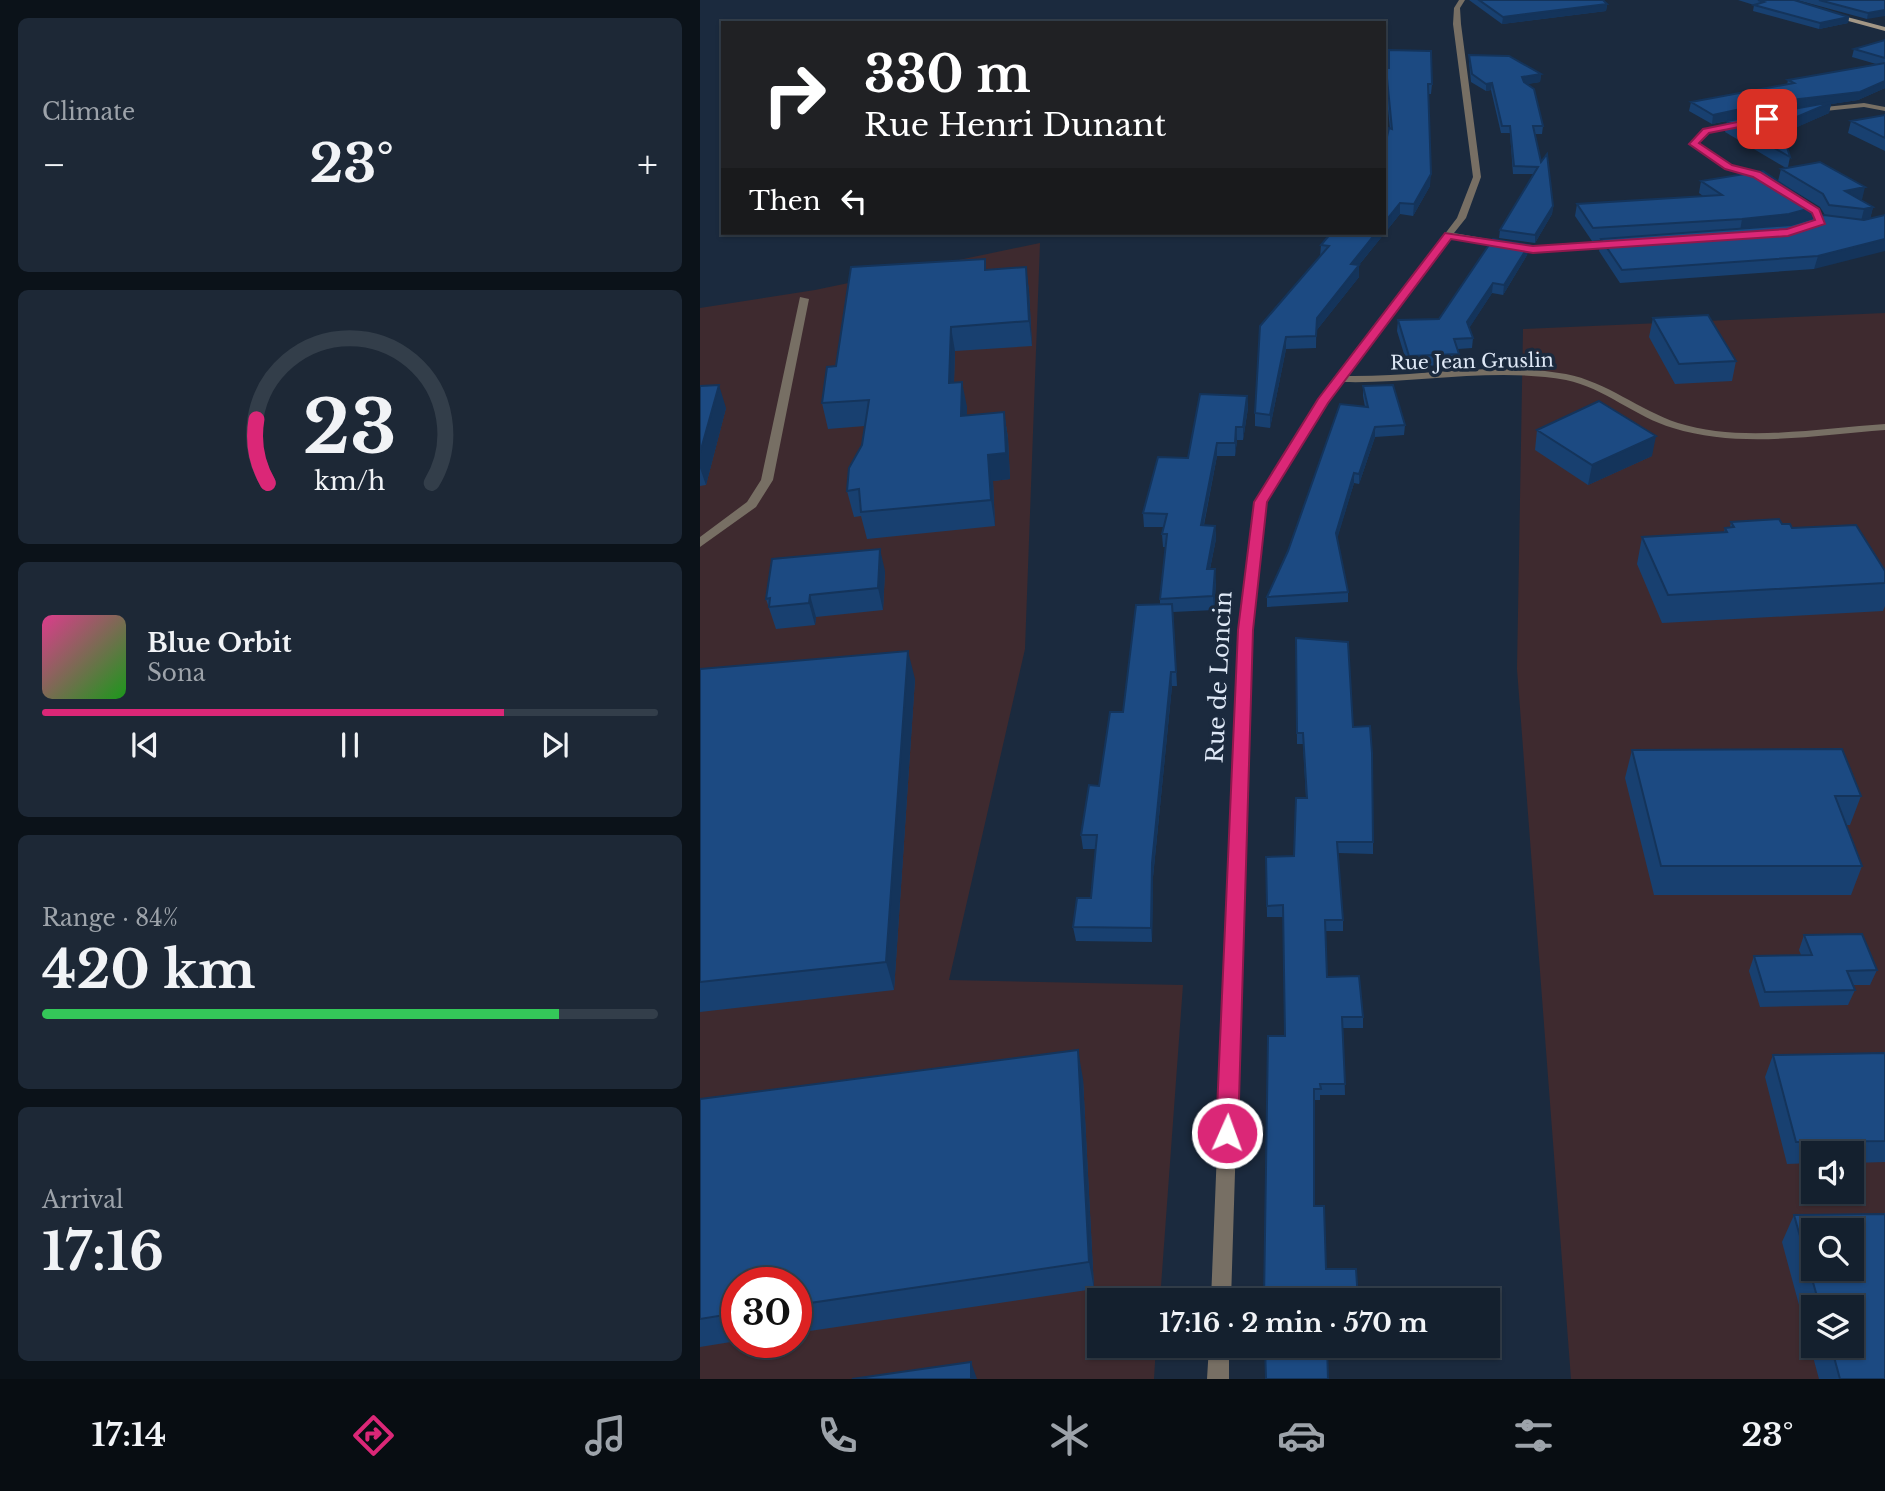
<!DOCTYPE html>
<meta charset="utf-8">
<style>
body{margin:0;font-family:"Libre Baskerville",serif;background:#1d2836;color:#f1f3f6;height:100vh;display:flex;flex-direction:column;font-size:26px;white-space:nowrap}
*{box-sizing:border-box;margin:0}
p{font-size:23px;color:#9da3aa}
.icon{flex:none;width:38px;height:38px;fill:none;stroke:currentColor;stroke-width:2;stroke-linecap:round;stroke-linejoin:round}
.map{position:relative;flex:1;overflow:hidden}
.sheet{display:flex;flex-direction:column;gap:18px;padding:18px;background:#0b1219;width:700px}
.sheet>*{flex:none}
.guide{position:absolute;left:21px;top:21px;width:665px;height:214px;border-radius:0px;box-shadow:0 2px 5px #0004,0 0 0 2px #333e4a;background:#202124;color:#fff;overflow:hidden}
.buttons{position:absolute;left:1101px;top:1141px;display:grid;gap:14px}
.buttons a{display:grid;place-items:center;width:63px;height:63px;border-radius:0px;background:#14202e;box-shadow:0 2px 5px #0004,0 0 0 2px #333e4a;font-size:35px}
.speed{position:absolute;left:21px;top:1267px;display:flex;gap:14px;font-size:35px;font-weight:700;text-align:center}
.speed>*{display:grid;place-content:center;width:91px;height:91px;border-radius:50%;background:#14202e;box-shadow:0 2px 5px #0004,0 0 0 2px #333e4a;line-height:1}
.speed .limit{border:10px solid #d22;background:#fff;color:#111}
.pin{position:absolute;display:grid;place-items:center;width:60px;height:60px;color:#fff;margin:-30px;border-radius:14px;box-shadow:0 4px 10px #0006}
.me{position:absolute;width:77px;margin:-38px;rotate:2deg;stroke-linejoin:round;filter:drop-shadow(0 0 5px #0008)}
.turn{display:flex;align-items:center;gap:24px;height:147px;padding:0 28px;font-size:32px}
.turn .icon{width:91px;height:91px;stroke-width:2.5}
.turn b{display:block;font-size:49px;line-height:60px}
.then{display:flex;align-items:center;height:66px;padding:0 28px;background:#0003;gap:14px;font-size:26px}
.big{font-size:52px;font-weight:700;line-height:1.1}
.sheet .tile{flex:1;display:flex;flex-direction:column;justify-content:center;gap:10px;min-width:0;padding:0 24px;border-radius:10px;background:#1d2836}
.sheet .dial{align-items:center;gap:0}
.dial svg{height:182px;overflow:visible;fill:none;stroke:#333e4a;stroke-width:7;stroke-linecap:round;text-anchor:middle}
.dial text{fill:#f1f3f6;stroke:none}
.song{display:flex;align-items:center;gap:21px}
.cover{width:84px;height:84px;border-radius:10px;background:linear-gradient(135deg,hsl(330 70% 55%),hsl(120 70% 35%))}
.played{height:7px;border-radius:4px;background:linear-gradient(90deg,#db2777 75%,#333e4a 75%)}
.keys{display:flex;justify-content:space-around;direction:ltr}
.heat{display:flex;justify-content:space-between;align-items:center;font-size:38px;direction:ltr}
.charge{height:10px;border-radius:5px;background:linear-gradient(90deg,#34c759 84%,#333e4a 0)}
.trip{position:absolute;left:387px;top:1288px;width:413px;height:70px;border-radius:0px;background:#14202e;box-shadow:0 2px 5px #0004,0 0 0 2px #333e4a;font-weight:700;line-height:70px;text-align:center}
.tab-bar{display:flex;height:112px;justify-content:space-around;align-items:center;background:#080d12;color:#9da3aa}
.tab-bar .icon{width:49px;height:49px}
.tab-bar .active{color:#db2777}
.tab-bar b{font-size:32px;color:#f1f3f6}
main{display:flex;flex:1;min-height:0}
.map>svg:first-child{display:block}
.industrial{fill:#3e2a2f;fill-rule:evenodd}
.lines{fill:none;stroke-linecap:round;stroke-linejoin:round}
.minor{fill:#776f64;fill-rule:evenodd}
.secondary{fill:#a39786;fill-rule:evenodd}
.wall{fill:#184070;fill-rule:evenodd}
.shaded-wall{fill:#14345b}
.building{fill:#1c4a82;stroke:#14345b;stroke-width:2;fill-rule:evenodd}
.route{fill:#db2777;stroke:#8e194d;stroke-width:2}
.labels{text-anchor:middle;stroke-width:7;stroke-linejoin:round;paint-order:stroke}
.far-street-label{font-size:19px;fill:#dee8f6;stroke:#1b2a3e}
.street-label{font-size:23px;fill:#dee8f6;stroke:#1b2a3e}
</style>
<main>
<section class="sheet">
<div class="tile"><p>Climate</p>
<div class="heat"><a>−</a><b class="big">23°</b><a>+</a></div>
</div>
<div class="tile dial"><svg viewBox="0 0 100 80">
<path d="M14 69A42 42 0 1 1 86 69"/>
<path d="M14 69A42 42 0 0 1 9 41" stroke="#db2777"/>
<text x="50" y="56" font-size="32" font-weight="700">23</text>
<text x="50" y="72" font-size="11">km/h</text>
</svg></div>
<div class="tile">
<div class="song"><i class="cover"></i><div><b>Blue Orbit</b><p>Sona</p></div></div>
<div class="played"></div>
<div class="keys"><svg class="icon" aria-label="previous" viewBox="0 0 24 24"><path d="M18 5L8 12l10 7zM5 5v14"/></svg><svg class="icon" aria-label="pause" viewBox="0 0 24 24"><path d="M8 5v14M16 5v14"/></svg><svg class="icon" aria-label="next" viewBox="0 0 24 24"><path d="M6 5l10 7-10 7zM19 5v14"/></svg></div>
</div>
<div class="tile"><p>Range · 84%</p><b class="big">420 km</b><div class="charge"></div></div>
<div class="tile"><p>Arrival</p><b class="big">17:16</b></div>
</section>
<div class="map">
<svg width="1185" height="1379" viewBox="0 0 1185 1379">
<rect width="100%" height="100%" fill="#1b2a3e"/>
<path class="industrial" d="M340,243L325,649L249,980L483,985L460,1300H399V1346H456L454,1379H0V308L115,290ZM37,1283H96V1342H37Z
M1185,313V1379H871L817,669L823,329ZM1113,1153H1152V1192H1113ZM1113,1230H1152V1269H1113ZM1113,1307H1152V1346H1113Z"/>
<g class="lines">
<path class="minor" d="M759,0H765L760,8L761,24L781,177L766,218L754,233L833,247L917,241L922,244L917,247L833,253L751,238L647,376C719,377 794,361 866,374C907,382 939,410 978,423C1041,443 1120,428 1185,424V430C1116,435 1041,449 973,428C935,417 905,388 866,380C793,367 716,384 643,382L628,402L566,502L552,630L531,1300H511L538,630L554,502L619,399L757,218L773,177L753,24L754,8Z
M1164,103L1185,107V111L1164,107L1115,112L1111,110L1115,108Z
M1043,121H1046V125L1009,133L998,144L1032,165L1059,172L1071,180V184H1065L1053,176L1026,169L989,144L1003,129Z
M100,297L109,299L73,480L56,507L0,547V537L47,502L61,480Z
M509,1346H529V1379H507Z"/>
<path class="secondary" d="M1132,13L1185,27V31L1130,16Z"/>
</g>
<path class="wall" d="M769,0H903L907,4L906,11L802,24Z
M1038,0H1094L1149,17L1148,23L1119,29L1053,11L1054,5Z
M1097,0H1185L1167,19Z
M1185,40V88L1158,100L1131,104L1129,113L1083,133L1090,157L1088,167L1162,200H1161L1173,207L1170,219L1114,269L920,283L899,251L901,240L892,241L875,216L877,204L1003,196L999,193L1001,181L1112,219L1125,215L1120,207L1078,181L1081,169L1086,168L1025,132L1027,121L1012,124L989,111L991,102L1087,85L1088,80L1176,64L1152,57L1154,49ZM1094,108L1036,119L1071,111Z
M769,55L841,74L840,82L826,84L843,126L842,134H835L841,162L853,206L852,214L835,243L799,238L800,230L834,174H813L810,133H801L791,90L786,91L771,82L769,62Z
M686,68H688L732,84L731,94H728L730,186L713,216L700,214L659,265V277L616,331V348L586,349L570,428L555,426V413L620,257L621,245L684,233L690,129L685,79Z
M1185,115V151L1148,133L1151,121Z
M829,245L827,255L803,295L792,293L769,328L773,338L772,348L758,349L759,354V364L708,367L697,331L698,320L739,319Z
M326,267L329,291L332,346L255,351L254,383L267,407L266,416L304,412L308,438L310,479L293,481L295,526L167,539L161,516L154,517L147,491L162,445L165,426L128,429L122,403L136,366L286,270Z
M953,318L1036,361L1032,381L975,384L949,337Z
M0,386L26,408L6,485L0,486Z
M663,386L705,425L704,435L675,437L659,484L654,483L637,538L648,592V602L567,607V597L665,407L663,396Z
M547,396L548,408L543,440H537L535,456H517L504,525L515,526L516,539L510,569L516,582L514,610L473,612L477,686H472L453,877L452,942L376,941L373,927L391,898L396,849H383L381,835L399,786L460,604V599L466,547H463L462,534L464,527H444L443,513L488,458Z
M837,430L952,456L888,485L835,450Z
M1031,522L1082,524L1185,571V606L1183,611L962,623L937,564L942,537L1024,532L1025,528L1030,527Z
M185,571L183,610L116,617L115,625L76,629L66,599Z
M596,638L653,727L673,842V854L638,853L643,920V931H625L627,977L663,1017V1028H643L645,1095H620V1100H614L564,1300L585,1036L583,917H567L566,857L594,856L606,798L603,744H597Z
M0,669L215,679L194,990L0,1012Z
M932,750L1161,796L1150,825H1146L1162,866L1151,895H954L925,778Z
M1104,935L1177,970L1170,985H1153L1155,990L1148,1005L1060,1007L1049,971L1054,956L1101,955L1099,950Z
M1185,1053V1162L1152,1163V1153H1113V1163L1087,1164L1065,1077L1073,1055Z
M383,1079L394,1289L96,1333V1283H37V1341L0,1347V1099Z
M1185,1214V1379H1119L1082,1242L1094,1215ZM1113,1230H1152V1269H1113ZM1113,1307H1152V1346H1113Z"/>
<path class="shaded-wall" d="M907,4L906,11L802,24L803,17Z
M1185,10V16L1167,19L1168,13Z
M1149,17L1148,23L1119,29L1120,23Z
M841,74L840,82L822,85V77Z
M1185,81V88L1158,100L1131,104L1129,113L1077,136L1080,124L1125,105L1071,111L1012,124L1013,115L1073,102Z
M792,83L791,90L786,91V84Z
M731,174L730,186L713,216L714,204Z
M1165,187L1162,200L1142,204L1145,191Z
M700,203V214L650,276L651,264L676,233H684V223Z
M853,206L852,214L835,243V235Z
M1115,207L1112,219L1087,226L1040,231L1042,219Z
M1173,207L1170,219L1161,221L1164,209Z
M1185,239V251L1114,269L1118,256Z
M829,245L827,255L803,295L804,285Z
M659,265V277L616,331V348L617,318Z
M326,267L329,291L332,346L329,321Z
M793,283L792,293L766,333L767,322Z
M251,327L255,351L253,408L249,383Z
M586,337V349L570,428V415Z
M262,382L267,407L266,442L261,416Z
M19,385L26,408L6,485L0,468V453Z
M547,396L548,408L543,440V427Z
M304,412L308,438L310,479L293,481L295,526L291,500L288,455Z
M536,427L537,440L535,456V443Z
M675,427V437L659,484V474Z
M956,436L952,456L888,485L892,465Z
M517,443V456L501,538V525Z
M654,473V483L636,543V533Z
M515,526L516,539L507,583V569Z
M180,549L185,571L183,610L178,588Z
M515,569L516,582L514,610L513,596Z
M110,595L116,617L115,625L109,603Z
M208,651L215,679L194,990L186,962Z
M471,672L472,686L453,877L452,942L451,928L452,863Z
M378,1050L383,1079L394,1289L389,1262Z
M271,1362L277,1379H271Z"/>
<path class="building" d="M779,0H903L907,4L803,17Z
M1058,0H1094L1149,17L1120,23L1054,5L1064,2Z
M1119,0H1185V10L1168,13Z
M1185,40V58L1154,49Z
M689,50L731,51L732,84H728L731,174L714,204L700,203L684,223V150L689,128L692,129L686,68H689Z
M769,55L809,56L841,74L822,77L824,82L834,89L843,126H833L841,162L847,154L853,206L835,235L800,230L838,167L814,166L810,126H802L792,83L786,84L772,74Z
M1185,63V81L1160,92L1073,102L1013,115L991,102L1094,83L1088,80Z
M1132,102L1080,124L1090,157L1027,121Z
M1185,115V138L1151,121Z
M1120,162L1165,187L1145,191L1173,207L1164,209L1129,205L1123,194L1081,169Z
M1063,171L1115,207L1089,214L1042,219L893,228L877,204L1022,195L1001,181Z
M1124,215L1164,220L1185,215V239L1118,256L922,270L901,239L1091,225Z
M631,233H676L651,264L659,265L617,318L616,336L586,337L570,415L555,413L560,326L629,246L621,245Z
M793,239L829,245L804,285L793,283L767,322L773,338L754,339L759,354L709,356L698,320L739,319Z
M285,259V270L326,267L329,321L251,327L249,383L262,382L261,416L304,412L306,453L288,455L291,500L161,512L159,489L147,491L149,468L162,445L169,400L122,403L127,367L136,366L151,267Z
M1008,315L1036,361L979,364L953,318Z
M19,385L0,453V386Z
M693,385L705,425L675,427L659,474L654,473L636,533L648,592L567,597L588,551L640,404L668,407L663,386Z
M500,394L547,396L543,427H536L535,443H517L501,525L515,526L507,569H515L513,596L460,599L467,534H462L467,514L443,513L458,457L488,458Z
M899,401L956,436L892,465L837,430Z
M1079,519L1082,524H1090L1092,528L1156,525L1185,571V583L968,595L942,537L1027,532L1025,528L1034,527L1031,522Z
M180,549L178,588L110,595L109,603L69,607L70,598L66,599L72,559Z
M472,604L476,672H471L452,863L451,928L373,927L377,898H391L397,835H381L389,785L399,786L410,712H423L436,605Z
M596,638L648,642L653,727L670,726L672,753L673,842H637L643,920H625L627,977L659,976L663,1017H642L645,1084H620L621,1089H614V1206H624L626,1269H656L658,1300H564L568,1036H585L583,905L567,906L566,857L594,856L596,798H607L603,733H597Z
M208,651L186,962L0,982V669Z
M1142,749L1161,796H1135L1162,866H961L932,750Z
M1162,934L1177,970L1147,971L1155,990L1065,992L1054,956L1112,955L1104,935Z
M378,1050L389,1262L96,1305V1283H37V1313L0,1319V1099Z
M1185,1053V1141L1096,1142L1073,1055Z
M1185,1214V1379H1140L1131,1346H1152V1307H1120L1094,1215ZM1113,1230H1152V1269H1113Z
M565,1346H627L628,1379H566Z
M271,1362V1379H152Z"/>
<path class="route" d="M1067,116L1070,121L1009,133L999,143L1032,165L1060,172L1119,209L1125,224L1088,236L833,253L751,239L628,403L567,502L553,630L538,1133L535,1139L527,1142L520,1139L516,1133L538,630L554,502L618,399L745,233L833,246L1087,229L1115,220L1112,213L1053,177L1025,169L989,144L1003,129Z"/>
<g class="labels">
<g class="far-street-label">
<text transform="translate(772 361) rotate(-1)" y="7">Rue Jean Gruslin</text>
</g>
<g class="street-label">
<text transform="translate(519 677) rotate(-87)" y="8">Rue de Loncin</text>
</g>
</g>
</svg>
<div class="buttons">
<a><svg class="icon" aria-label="sound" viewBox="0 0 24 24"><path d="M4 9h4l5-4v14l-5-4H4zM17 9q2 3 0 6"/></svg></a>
<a><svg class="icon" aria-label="search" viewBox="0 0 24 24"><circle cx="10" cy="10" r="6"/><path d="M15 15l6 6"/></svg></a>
<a><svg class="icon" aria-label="layers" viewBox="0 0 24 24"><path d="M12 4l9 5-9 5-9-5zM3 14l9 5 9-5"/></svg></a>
</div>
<div class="speed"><div class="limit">30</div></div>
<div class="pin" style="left:1067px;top:119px;background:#d93025"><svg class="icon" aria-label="arrive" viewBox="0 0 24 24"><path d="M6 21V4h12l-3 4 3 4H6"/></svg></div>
<svg class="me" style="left:527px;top:1133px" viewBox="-20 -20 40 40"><circle r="17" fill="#db2777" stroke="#fff" stroke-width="3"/><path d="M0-11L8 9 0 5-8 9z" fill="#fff"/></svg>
<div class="trip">17:16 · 2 min · 570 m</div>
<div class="guide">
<div class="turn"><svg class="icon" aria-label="right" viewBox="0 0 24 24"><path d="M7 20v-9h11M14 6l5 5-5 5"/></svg><div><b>330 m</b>Rue Henri Dunant</div></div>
<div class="then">Then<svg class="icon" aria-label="left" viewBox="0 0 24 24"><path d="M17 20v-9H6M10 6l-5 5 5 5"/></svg></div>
</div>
</div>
</main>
<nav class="tab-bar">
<b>17:14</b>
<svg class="icon active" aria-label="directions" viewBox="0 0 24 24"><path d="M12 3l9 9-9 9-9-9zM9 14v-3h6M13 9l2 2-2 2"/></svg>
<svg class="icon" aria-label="music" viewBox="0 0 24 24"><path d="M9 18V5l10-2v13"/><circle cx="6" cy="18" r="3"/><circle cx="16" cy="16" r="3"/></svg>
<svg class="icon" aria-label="phone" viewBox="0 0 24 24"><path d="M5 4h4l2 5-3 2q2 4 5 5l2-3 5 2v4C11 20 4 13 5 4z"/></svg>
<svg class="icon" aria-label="climate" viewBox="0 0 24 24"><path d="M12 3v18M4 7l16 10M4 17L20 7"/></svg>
<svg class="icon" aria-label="car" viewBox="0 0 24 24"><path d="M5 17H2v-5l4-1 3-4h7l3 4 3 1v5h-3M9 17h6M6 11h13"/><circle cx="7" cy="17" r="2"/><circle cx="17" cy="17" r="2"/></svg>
<svg class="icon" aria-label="filters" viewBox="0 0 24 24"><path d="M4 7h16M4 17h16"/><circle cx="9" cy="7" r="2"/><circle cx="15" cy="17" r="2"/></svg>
<b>23°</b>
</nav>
